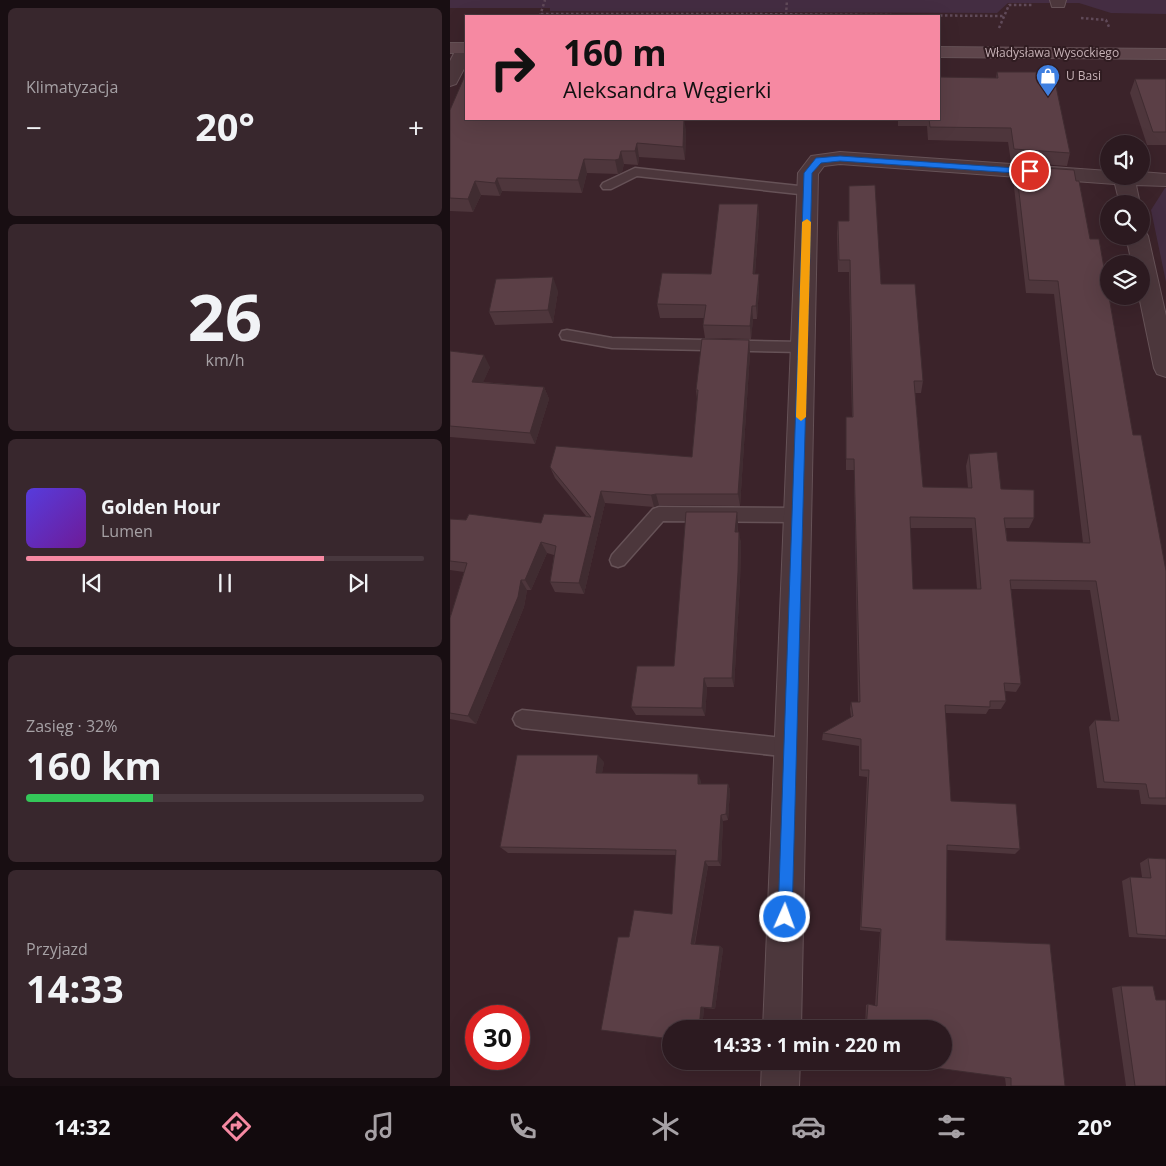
<!DOCTYPE html>
<html lang="pl">
<meta charset="utf-8">
<style>
body{margin:0;font-family:"Open Sans",sans-serif;background:#38272d;color:#f1f3f6;height:100vh;display:flex;flex-direction:column;font-size:19px;white-space:nowrap}
*{box-sizing:border-box;margin:0}
p{font-size:16px;color:#a6a1a5}
.icon{flex:none;width:28px;height:28px;fill:none;stroke:currentColor;stroke-width:2;stroke-linecap:round;stroke-linejoin:round}
.map{position:relative;flex:1;overflow:hidden}
.side{display:flex;flex-direction:column;gap:8px;padding:8px;background:#180e12;width:450px}
.side>*{flex:none}
.banner{position:absolute;left:15px;top:15px;width:475px;height:105px;border-radius:0px;box-shadow:0 5px 20px #0002,0 0 0 1px #48383e;background:#f689a2;color:#111;overflow:hidden}
.buttons{position:absolute;left:650px;top:135px;display:grid;gap:10px}
.buttons a{display:grid;place-items:center;width:50px;height:50px;border-radius:50%;background:#2c1a20;box-shadow:0 5px 20px #0002,0 0 0 1px #48383e;font-size:25px}
.speed{position:absolute;left:15px;top:1005px;display:flex;gap:10px;font-size:25px;font-weight:700;text-align:center}
.speed>*{display:grid;place-content:center;width:65px;height:65px;border-radius:50%;background:#2c1a20;box-shadow:0 5px 20px #0002,0 0 0 1px #48383e;line-height:1}
.speed .limit{border:8px solid #d22;background:#fff;color:#111}
.pin{position:absolute;display:grid;place-items:center;width:42px;height:42px;color:#fff;margin:-21px;border:2px solid #fff;border-radius:50%;box-shadow:0 1px 5px #0007}
.me{position:absolute;width:55px;margin:-28px;rotate:2deg;stroke-linejoin:round;filter:drop-shadow(0 0 4px #0008)}
.turn{display:flex;align-items:center;gap:18px;height:105px;padding:0 15px;font-size:22px}
.turn .icon{width:65px;height:65px;stroke-width:2.5}
.turn b{display:block;font-size:35px;line-height:42px}
.big{font-size:38px;font-weight:700;line-height:1.1}
.side .tile{flex:1;display:flex;flex-direction:column;justify-content:center;gap:8px;min-width:0;padding:0 18px;border-radius:8px;background:#38272d}
.side .dial{align-items:center;gap:0}
.dial b{font-size:65px;line-height:1}
.song{display:flex;align-items:center;gap:15px}
.cover{width:60px;height:60px;border-radius:8px;background:linear-gradient(135deg,hsl(250 70% 55%),hsl(280 70% 35%))}
.played{height:5px;border-radius:2px;background:linear-gradient(90deg,#f689a2 75%,#48383e 75%)}
.keys{display:flex;justify-content:space-around;direction:ltr}
.heat{display:flex;justify-content:space-between;align-items:center;font-size:28px;direction:ltr}
.charge{height:8px;border-radius:4px;background:linear-gradient(90deg,#34c759 32%,#48383e 0)}
.trip{position:absolute;left:212px;top:1020px;width:290px;height:50px;border-radius:25px;background:#2c1a20;box-shadow:0 5px 20px #0002,0 0 0 1px #48383e;font-weight:700;line-height:50px;text-align:center}
.tabs{display:flex;height:80px;justify-content:space-around;align-items:center;background:#120a0d;color:#a6a1a5}
.tabs .icon{width:35px;height:35px}
.tabs .active{color:#f689a2}
.tabs b{font-size:22px;color:#f1f3f6}
main{display:flex;flex:1;min-height:0}
.map>svg:first-child{display:block}
.green{fill:#442d42}
.lines{fill:none;stroke-linecap:round;stroke-linejoin:round}
.lane-casing{stroke:#665257;stroke-width:3}
.street-casing{stroke:#665257;stroke-width:2}
.secondary-casing{stroke:#665257;stroke-width:2}
.path{stroke:#604a59;stroke-width:2.5;stroke-dasharray:2.5 2.5;stroke-linecap:butt}
.lane{fill:#4c373c;fill-rule:evenodd}
.street{fill:#4c373c;fill-rule:evenodd}
.secondary{fill:#5e454b;fill-rule:evenodd}
.wall{fill:#4e363c;fill-rule:evenodd}
.shaded-wall{fill:#402c31}
.building{fill:#5b3f46;stroke:#402c31;fill-rule:evenodd}
.route{fill:#1a73e8;stroke:#114b97}
.slow{fill:#f59e0b}
.labels{text-anchor:middle;stroke-width:4;stroke-linejoin:round;paint-order:stroke}
.far-street-label{font-size:12px;fill:#c7b2b7;stroke:#301c21}
.far-poi-label{font-size:12px;fill:#c7b2b7;stroke:#301c21;text-anchor:start}
</style>
<main>
<section class="side">
<div class="tile"><p>Klimatyzacja</p>
<div class="heat"><a>−</a><b class="big">20°</b><a>+</a></div>
</div>
<div class="tile dial"><b>26</b><p>km/h</p></div>
<div class="tile">
<div class="song"><i class="cover"></i><div><b>Golden Hour</b><p>Lumen</p></div></div>
<div class="played"></div>
<div class="keys"><svg class="icon" aria-label="previous" viewBox="0 0 24 24"><path d="M18 5L8 12l10 7zM5 5v14"/></svg><svg class="icon" aria-label="pause" viewBox="0 0 24 24"><path d="M8 5v14M16 5v14"/></svg><svg class="icon" aria-label="next" viewBox="0 0 24 24"><path d="M6 5l10 7-10 7zM19 5v14"/></svg></div>
</div>
<div class="tile"><p>Zasięg · 32%</p><b class="big">160 km</b><div class="charge"></div></div>
<div class="tile"><p>Przyjazd</p><b class="big">14:33</b></div>
</section>
<div class="map">
<svg width="716" height="1086" viewBox="0 0 716 1086">
<rect width="100%" height="100%" fill="#3b232a"/>
<path class="green" d="M0,0H716V14L661,13L629,3H558L547,13L100,11V8H0Z
M715,188H716V282L701,210Z"/>
<g class="lines">
<g class="lane-casing">
<path id="lane" d="M185,168L358,187L364,191L358,195L187,176L161,189H153L151,186L153,183Z
M117,330L162,338L353,342L358,343L360,347L358,351L353,352L162,348L112,339L110,335L112,331Z
M209,507L348,508L354,510L356,515L354,520L348,522L213,521L174,565L168,567L162,565L160,560L162,555L203,509Z
M72,710L341,739L348,742L350,748L348,754L341,757L72,728L66,725L63,719L66,713Z"/>
</g>
<g class="street-casing">
<path id="street" d="M600,0H616L614,7H602Z
M15,43L16,65L6,84L0,86V61L9,44Z
M390,152L659,171V176H691V172L716,174V186L686,185L690,204H670L665,184L390,164L374,166L368,174L351,1029H313L348,173L361,156Z
M691,230L695,231L698,236L716,316V377L707,374L704,368L689,296H691V264H682L676,236H691Z
M312,1061H350L349,1086H311Z"/>
</g>
<g class="secondary-casing">
<path id="secondary" d="M0,43H16V53H0Z
M489,47L716,49V59L489,57Z"/>
</g>
<path class="path" d="M91,14H297
M336,15L337,0
M90,16L95,0
M297,16V14L554,16
M631,18L656,20L659,27
M549,28L559,5H582"/>
<use href="#lane" class="lane"/>
<use href="#street" class="street"/>
<use href="#secondary" class="secondary"/>
</g>
<path class="wall" d="M547,72L620,153L617,166L561,162L558,142L478,140L477,126H448V119H489L546,78Z
M685,79H716V145H697L680,93Z
M0,110L16,119L236,129L235,160L189,157L188,165L174,164L172,172L168,174L137,173L132,193L52,191L50,196L31,195L23,212L0,211Z
M566,166L640,239L683,435L716,571V805L691,804L689,790L647,788L639,727L645,720H661L640,590L561,589L571,684L566,692L555,691L556,701L551,709H539L536,714L495,713L501,801L570,849L565,854L497,850L496,940L615,1086H556L555,1078L494,1029H415L416,1005L418,1004L425,1006L430,932L410,930L417,777L409,776V746L372,740L373,733L401,717L400,709L401,702H408L404,470H396V417H402L399,272H388L387,233L388,221H399V186L431,284L473,381L471,393H465L473,487L518,488L516,466L519,454L551,489L584,518L579,528H556L557,541L633,543L604,294L576,293L563,178ZM460,528H522L527,589H463Z
M308,204L309,218L305,274L309,288L307,319H303L301,339L255,338L253,325L254,318H210L207,304L261,274Z
M108,291L103,323L45,325L39,312Z
M0,351L40,367L33,382L94,387L99,399L85,444L0,437Z
M300,353L290,506L209,505L204,507L155,503L134,594L105,592L100,582L104,555L97,553L81,590H77L74,607L26,724L0,719V618L14,572L0,570V519L16,520L91,523L136,516L105,478L100,467L242,457L247,399L246,390Z
M288,523V532L291,543L290,583L284,687H257L255,716L186,715L181,707L224,666Z
M154,762L152,773L251,781V784H278L280,790L278,820L273,821L271,866H258L245,944L270,946L273,949L265,1009L254,1008L252,1029L179,937L222,914L226,855L58,853L50,847Z
M698,858L716,859V939L679,937L672,881L680,877H692L690,863Z
M671,986L706,1000L716,1086H676L662,988Z"/>
<path class="shaded-wall" d="M234,119L236,129L235,160L233,147Z
M187,143L189,157L188,165L185,151Z
M171,151L174,164L172,172L168,174L165,160Z
M134,159L137,173L132,193L128,180Z
M47,178L52,191L50,196L45,183Z
M25,181L31,195L23,212L18,199Z
M308,204L309,218L304,288L303,274Z
M309,274V288L307,319L306,306Z
M103,277L108,291L103,323L98,310Z
M302,306L303,319L301,339L300,326Z
M299,340L300,353L290,506L288,494Z
M34,355L40,367L28,394L22,382Z
M94,387L99,399L85,444L80,433Z
M151,491L155,503L134,594L129,583Z
M206,494L209,505L204,507L201,495Z
M287,512L288,523L287,543L285,532Z
M289,532L291,543L290,583L284,687L282,678Z
M91,542L97,553L81,590L75,580Z
M71,580L77,590L74,607L26,724L18,716Z
M254,678L257,687L255,716L252,708Z
M148,755L154,762L151,779L146,773Z
M248,774L251,781L250,790L248,784Z
M278,784L280,790L278,820L276,814Z
M271,815L273,821L271,866L268,861Z
M255,861L258,866L244,946L241,944Z
M270,946L273,949L265,1009L262,1008Z
M251,1007L254,1008L252,1029H249Z"/>
<path class="building" d="M547,72H603L620,153L564,149L561,128L480,127L479,119H489V77L548,78Z
M16,73V119H234L233,147L187,143L185,151H171L169,159L165,160L134,159L128,180L47,178L45,183L25,181L18,199L0,198V110Z
M685,79H716V132H703Z
M566,166L624,170L626,181H629L640,239H649L683,435H691L716,571V798H699L696,784L654,782L645,720L669,721L646,581L560,580L571,684L554,683L556,701H540V707L495,705L501,801L566,804L570,849L497,845L496,940L600,944L615,1086H561V1078L434,1061H494V1029H416L418,1004L427,1006L431,929L411,927L419,770H411V739L373,733L403,716L401,702H410L404,459H396V417H403L400,260H389L388,221H399V186L425,185L431,284H465L473,381H464L473,487L522,488L519,454L547,452L551,489L584,490V518H554L557,541L640,543L608,281L579,280ZM460,517L525,518L531,589H463Z
M269,204H308L303,274H309L306,306H302L300,326L253,325L256,305L207,304L212,273L261,274Z
M103,277L98,310L39,312L46,279Z
M252,339L299,340L288,494H206L201,495L151,491L129,583L100,582L106,546L91,542L75,580H71L68,597L18,716L0,713V618L17,563L0,561V519L16,520L19,514L91,523L94,514L141,517L100,467L106,446L242,457L248,390H246Z
M0,351L34,355L22,382L94,387L80,433L0,426Z
M236,512H287L285,532H289L288,572L282,678H254L252,708L181,707L187,666H224Z
M67,755H148L146,773L248,774V784H278L276,814L271,815L268,861H255L241,944L270,946L262,1008L251,1007L249,1029H221V1039L151,1030L168,937H179L184,910L222,914L226,850L50,847Z
M698,858L716,859V936L687,934L680,877L701,878Z
M671,986H703L706,1000H716V1086H685Z"/>
<path class="route" d="M390,156L580,169L584,171L580,174L390,161L371,163L362,173L342,917L340,922L335,924L330,922L328,917L354,173L366,158Z"/>
<path class="slow" d="M357,219L361,222L356,417L351,421L346,417L352,222Z"/>
<defs>
<g id="shop-pin" transform="scale(1.25)"><path d="M0 17L-7.5 6A9.5 9.5 0 1 1 7.5 6Z" fill="#3f7fe0" stroke="#301c21"/><path d="M-5-2.5h2.3a2.7 3.5 0 0 1 5.4 0H5L5.5 6h-11ZM-1.5-2.5h3a1.5 2.3 0 0 0-3 0Z" fill="#fff"/></g>
</defs>
<g fill-rule="evenodd">
<use href="#shop-pin" x="598" y="76"/>
</g>
<g class="labels">
<g class="far-street-label">
<text x="602" y="57">Władysława Wysockiego</text>
</g>
<g class="far-poi-label">
<text x="616" y="80">U Basi</text>
</g>
</g>
</svg>
<div class="buttons">
<a><svg class="icon" aria-label="sound" viewBox="0 0 24 24"><path d="M4 9h4l5-4v14l-5-4H4zM17 9q2 3 0 6"/></svg></a>
<a><svg class="icon" aria-label="search" viewBox="0 0 24 24"><circle cx="10" cy="10" r="6"/><path d="M15 15l6 6"/></svg></a>
<a><svg class="icon" aria-label="layers" viewBox="0 0 24 24"><path d="M12 4l9 5-9 5-9-5zM3 14l9 5 9-5"/></svg></a>
</div>
<div class="speed"><div class="limit">30</div></div>
<div class="pin" style="left:580px;top:171px;background:#d93025"><svg class="icon" aria-label="arrive" viewBox="0 0 24 24"><path d="M6 21V4h12l-3 4 3 4H6"/></svg></div>
<svg class="me" style="left:335px;top:917px" viewBox="-20 -20 40 40"><circle r="17" fill="#1a73e8" stroke="#fff" stroke-width="3"/><path d="M0-11L8 9 0 5-8 9z" fill="#fff"/></svg>
<div class="trip">14:33 · 1 min · 220 m</div>
<div class="banner">
<div class="turn"><svg class="icon" aria-label="right" viewBox="0 0 24 24"><path d="M7 20v-9h11M14 6l5 5-5 5"/></svg><div><b>160 m</b>Aleksandra Węgierki</div></div>
</div>
</div>
</main>
<nav class="tabs">
<b>14:32</b>
<svg class="icon active" aria-label="directions" viewBox="0 0 24 24"><path d="M12 3l9 9-9 9-9-9zM9 14v-3h6M13 9l2 2-2 2"/></svg>
<svg class="icon" aria-label="music" viewBox="0 0 24 24"><path d="M9 18V5l10-2v13"/><circle cx="6" cy="18" r="3"/><circle cx="16" cy="16" r="3"/></svg>
<svg class="icon" aria-label="phone" viewBox="0 0 24 24"><path d="M5 4h4l2 5-3 2q2 4 5 5l2-3 5 2v4C11 20 4 13 5 4z"/></svg>
<svg class="icon" aria-label="climate" viewBox="0 0 24 24"><path d="M12 3v18M4 7l16 10M4 17L20 7"/></svg>
<svg class="icon" aria-label="car" viewBox="0 0 24 24"><path d="M5 17H2v-5l4-1 3-4h7l3 4 3 1v5h-3M9 17h6M6 11h13"/><circle cx="7" cy="17" r="2"/><circle cx="17" cy="17" r="2"/></svg>
<svg class="icon" aria-label="filters" viewBox="0 0 24 24"><path d="M4 7h16M4 17h16"/><circle cx="9" cy="7" r="2"/><circle cx="15" cy="17" r="2"/></svg>
<b>20°</b>
</nav>
